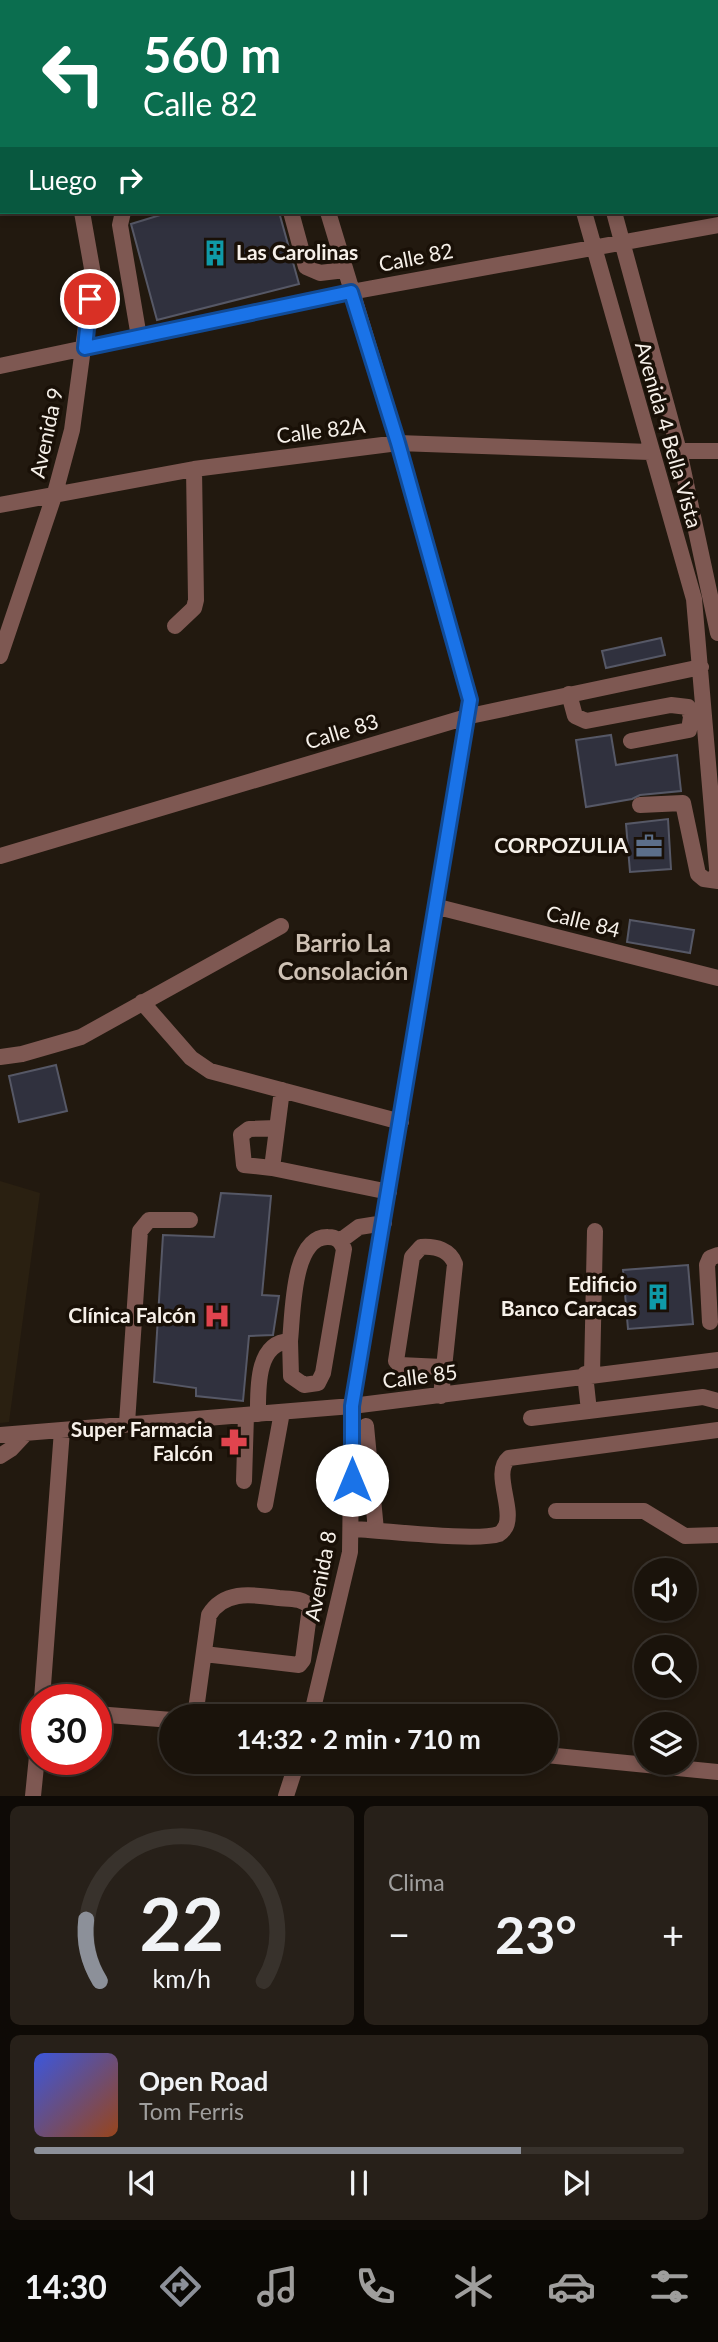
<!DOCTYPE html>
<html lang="es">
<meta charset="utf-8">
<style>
body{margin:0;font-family:Lato,sans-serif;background:#272019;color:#f1f3f6;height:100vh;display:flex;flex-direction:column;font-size:26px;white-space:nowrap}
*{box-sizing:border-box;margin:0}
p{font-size:23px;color:#9f9e9d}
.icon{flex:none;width:38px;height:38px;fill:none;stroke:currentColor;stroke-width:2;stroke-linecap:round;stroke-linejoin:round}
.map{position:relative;height:1796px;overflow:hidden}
.panel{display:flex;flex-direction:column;gap:10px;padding:10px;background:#0e0a06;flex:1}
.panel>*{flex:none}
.banner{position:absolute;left:0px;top:0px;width:719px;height:214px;box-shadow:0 4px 10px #0003,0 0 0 2px #38322c;background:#0b6e4f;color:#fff;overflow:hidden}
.controls{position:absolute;left:634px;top:1558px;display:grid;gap:14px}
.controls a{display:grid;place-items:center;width:63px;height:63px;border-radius:50%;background:#1a130b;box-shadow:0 4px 10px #0003,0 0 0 2px #38322c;font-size:35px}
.speed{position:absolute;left:21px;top:1684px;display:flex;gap:14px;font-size:35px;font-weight:700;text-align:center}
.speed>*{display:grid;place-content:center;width:91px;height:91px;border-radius:50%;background:#1a130b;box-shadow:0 4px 10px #0003,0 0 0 2px #38322c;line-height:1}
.speed .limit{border:10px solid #d22;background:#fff;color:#111}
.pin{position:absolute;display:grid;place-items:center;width:60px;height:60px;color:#fff;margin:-30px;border:4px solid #fff;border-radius:50%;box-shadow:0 2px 7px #0007}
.me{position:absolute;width:77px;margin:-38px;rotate:0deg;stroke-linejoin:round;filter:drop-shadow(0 0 5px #0008)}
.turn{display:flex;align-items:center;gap:24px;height:147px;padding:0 28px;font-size:32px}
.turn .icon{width:91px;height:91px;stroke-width:2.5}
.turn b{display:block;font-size:49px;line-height:60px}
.then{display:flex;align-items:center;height:66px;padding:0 28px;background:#0003;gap:14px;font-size:26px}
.big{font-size:52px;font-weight:700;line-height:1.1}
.panel .widget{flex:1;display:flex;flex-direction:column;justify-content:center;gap:10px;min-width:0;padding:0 24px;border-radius:10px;background:#272019}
.panel .dial{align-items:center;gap:0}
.dial svg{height:182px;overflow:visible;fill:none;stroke:#38322c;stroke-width:7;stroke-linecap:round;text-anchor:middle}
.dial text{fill:#f1f3f6;stroke:none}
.song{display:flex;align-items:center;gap:21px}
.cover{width:84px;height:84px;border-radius:10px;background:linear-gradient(135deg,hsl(230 70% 55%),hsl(20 70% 35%))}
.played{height:7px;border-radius:4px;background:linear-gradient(90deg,#8c9099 75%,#38322c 75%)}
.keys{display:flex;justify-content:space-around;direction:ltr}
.heat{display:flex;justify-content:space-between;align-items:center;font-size:38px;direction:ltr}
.panel .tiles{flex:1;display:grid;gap:10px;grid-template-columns:1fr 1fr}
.widget:last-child{grid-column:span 2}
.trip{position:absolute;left:159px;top:1704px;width:399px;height:70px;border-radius:35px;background:#1a130b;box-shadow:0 4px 10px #0003,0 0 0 2px #38322c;font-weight:700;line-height:70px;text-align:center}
.dock{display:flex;height:112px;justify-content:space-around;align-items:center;background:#0a0804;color:#9f9e9d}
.dock .icon{width:49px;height:49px}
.dock .active{color:#8c9099}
.dock b{font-size:32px;color:#f1f3f6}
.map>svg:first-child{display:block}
.education{fill:#2a2011}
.building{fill:#30313e;stroke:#565866;stroke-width:2}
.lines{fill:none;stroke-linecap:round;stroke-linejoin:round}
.minor{stroke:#7e5852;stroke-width:16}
.route-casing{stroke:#114b97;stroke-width:18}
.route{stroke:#1a73e8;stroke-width:12}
.labels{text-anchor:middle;stroke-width:7;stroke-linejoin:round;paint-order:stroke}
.poi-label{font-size:21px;font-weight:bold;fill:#f6f0e9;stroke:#191007;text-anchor:end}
.street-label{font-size:21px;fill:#f6f0e9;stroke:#191007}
.quarter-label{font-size:24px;font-weight:bold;fill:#cec1b4;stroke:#191007}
</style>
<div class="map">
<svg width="718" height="1796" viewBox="0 0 718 1796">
<rect width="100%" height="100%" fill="#22190f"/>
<path class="education" d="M29,0H252V2H30Z
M0,1181L40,1193L9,1422L0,1423Z"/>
<path class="building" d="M170,212H279L299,284L157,320L131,224Z
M661,638L665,655L606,668L602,651Z
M611,735L616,765L677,755L681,791L640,795L632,799L586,807L576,740Z
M668,819L671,869L630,872L626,824Z
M630,920L694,930L690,953L627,942Z
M56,1065L67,1111L19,1122L9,1076Z
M221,1193L271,1196L262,1295L279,1296L273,1335L249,1336L243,1401L196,1396V1388L154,1382L163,1235L214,1237Z
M688,1265L693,1324L628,1329L623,1270Z"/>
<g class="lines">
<path class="minor" d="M14,0L15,2
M266,0L267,2
M524,0L525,2
M551,0L552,2
M585,2L592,0
M0,196H2
M123,212L120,225L139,337
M291,212L306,267L320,273L345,270
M584,212L694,599L718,880
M614,212L679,451L718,633
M0,366L351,292L718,225
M679,451H718
M0,505L194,469L398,443L650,452
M175,626L194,608L196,600L194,469
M0,656L55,493L72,430L93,274L82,212
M569,694L575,716L586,721L671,705L688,707L691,717L689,730L631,741
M640,805L683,803L698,874L704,879L718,881
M0,856L470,716L701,667
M438,907L718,978
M142,1002L191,1058L210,1071L401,1122
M0,1057L22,1054L81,1037L281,926
M282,1090L272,1168L389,1192
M272,1168L244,1165L241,1135L249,1129L277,1128
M340,1241L359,1227L384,1223
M710,1322L707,1265L710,1258L718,1255
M585,1374L589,1411
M592,1374L595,1231
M441,1396L455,1264C450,1250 436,1246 421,1247L412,1257L396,1361L400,1365L442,1367
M258,1414C258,1389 256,1342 290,1341C293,1314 292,1236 328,1237C337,1237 341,1241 344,1249L323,1373L318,1383L304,1385L291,1376L290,1341
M531,1418L703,1397L718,1401
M127,1423L140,1231L149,1220H190
M366,1426L376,1530
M0,1435L352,1406L718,1360
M0,1456L11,1449L26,1433
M244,1481L246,1415
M265,1505L282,1412
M556,1511H644L685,1536L718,1535
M352,1529C382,1530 476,1542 499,1534C503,1532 504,1529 506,1526C514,1507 492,1472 509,1458L718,1430
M42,1699L62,1430
M96,1714L172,1720
M195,1717L209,1615C225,1589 254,1595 279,1598C290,1599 303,1598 310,1607L303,1660L299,1665L204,1654
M311,1717L350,1552L352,1406L470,700L398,443L328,212
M546,1755L718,1772
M33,1796L37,1756
M286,1796L297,1762"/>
</g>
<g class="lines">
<g class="route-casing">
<path id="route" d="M90,299L85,348L351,292L398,443L470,700L352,1406V1480"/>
</g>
<use href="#route" class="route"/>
</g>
<defs>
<g id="building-bare" transform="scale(2.1)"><path d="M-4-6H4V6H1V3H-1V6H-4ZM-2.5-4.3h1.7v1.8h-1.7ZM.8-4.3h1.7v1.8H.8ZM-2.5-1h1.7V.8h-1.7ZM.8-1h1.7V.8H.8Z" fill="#0f9aa8" stroke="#191007" stroke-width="2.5" paint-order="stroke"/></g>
<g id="office-bare" transform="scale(2.1)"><path d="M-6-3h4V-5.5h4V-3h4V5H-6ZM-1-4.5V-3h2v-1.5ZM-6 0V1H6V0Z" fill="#5c6f8a" stroke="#191007" stroke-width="2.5" paint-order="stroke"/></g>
<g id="hospital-bare" transform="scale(2.1)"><path d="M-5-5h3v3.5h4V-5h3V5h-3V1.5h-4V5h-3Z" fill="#e0444e" stroke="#191007" stroke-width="2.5" paint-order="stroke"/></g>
<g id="pharmacy-bare" transform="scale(2.1)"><path d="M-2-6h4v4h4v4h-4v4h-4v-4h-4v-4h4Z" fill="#e0444e" stroke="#191007" stroke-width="2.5" paint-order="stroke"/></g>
</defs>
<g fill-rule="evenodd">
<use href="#building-bare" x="215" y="253"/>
<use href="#office-bare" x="649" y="846"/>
<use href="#building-bare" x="658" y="1297"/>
<use href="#hospital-bare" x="217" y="1316"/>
<use href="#pharmacy-bare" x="234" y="1442"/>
</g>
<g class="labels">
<g class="poi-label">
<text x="236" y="260" text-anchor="start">Las Carolinas</text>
<text x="628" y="853">CORPOZULIA</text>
<text x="637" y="1292">Edificio<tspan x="637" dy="24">Banco Caracas</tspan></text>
<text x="196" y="1323">Clínica Falcón</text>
<text x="213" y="1437">Super Farmacia<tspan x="213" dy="24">Falcón</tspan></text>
</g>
<g class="street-label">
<text transform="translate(416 258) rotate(-11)" y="7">Calle 82</text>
<text transform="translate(321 431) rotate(-7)" y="7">Calle 82A</text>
<text transform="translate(47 433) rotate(-78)" y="7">Avenida 9</text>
<text transform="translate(668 435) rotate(74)" y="7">Avenida 4 Bella Vista</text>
<text transform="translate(342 732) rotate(-17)" y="7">Calle 83</text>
<text transform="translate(583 922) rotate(14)" y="7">Calle 84</text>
<text transform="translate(420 1377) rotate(-7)" y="7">Calle 85</text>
<text transform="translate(321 1576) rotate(-79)" y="7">Avenida 8</text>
</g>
<g class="quarter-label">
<text x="343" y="952">Barrio La<tspan x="343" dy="28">Consolación</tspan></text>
</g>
</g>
</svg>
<div class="controls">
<a><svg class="icon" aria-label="sound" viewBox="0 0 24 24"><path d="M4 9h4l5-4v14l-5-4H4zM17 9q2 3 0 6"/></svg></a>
<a><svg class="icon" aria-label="search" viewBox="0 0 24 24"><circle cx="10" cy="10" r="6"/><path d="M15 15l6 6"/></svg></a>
<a><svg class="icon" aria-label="layers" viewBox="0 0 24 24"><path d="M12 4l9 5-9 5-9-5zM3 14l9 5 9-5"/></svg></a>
</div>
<div class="speed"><div class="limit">30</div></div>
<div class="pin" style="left:90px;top:299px;background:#d93025"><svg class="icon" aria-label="arrive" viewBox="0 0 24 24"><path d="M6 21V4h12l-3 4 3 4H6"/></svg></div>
<svg class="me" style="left:352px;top:1480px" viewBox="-20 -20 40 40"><circle r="19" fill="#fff"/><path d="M0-13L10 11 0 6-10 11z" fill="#1a73e8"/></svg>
<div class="trip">14:32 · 2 min · 710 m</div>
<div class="banner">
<div class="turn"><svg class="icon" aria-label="left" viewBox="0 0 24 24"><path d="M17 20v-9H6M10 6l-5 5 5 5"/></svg><div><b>560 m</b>Calle 82</div></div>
<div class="then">Luego<svg class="icon" aria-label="right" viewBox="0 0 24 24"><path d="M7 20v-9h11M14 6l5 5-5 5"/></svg></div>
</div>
</div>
<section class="panel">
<div class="tiles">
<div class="widget dial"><svg viewBox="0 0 100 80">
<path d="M14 69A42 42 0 1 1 86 69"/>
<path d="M14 69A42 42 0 0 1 8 42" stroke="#8c9099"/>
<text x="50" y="56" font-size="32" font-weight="700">22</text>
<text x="50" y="72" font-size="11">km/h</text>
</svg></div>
<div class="widget"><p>Clima</p>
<div class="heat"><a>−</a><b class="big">23°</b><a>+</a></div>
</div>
<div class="widget">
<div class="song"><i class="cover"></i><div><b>Open Road</b><p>Tom Ferris</p></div></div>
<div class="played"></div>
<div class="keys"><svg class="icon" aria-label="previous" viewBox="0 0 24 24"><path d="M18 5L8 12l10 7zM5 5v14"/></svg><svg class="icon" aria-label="pause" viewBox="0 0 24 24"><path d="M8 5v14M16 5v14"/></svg><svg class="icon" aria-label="next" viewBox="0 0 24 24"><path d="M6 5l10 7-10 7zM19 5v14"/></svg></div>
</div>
</div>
</section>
<nav class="dock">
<b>14:30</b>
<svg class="icon active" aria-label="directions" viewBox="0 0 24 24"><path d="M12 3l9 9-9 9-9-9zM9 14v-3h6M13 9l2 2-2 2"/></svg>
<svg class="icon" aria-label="music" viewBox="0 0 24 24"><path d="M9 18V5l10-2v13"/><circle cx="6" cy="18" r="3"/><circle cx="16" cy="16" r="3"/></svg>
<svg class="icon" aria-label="phone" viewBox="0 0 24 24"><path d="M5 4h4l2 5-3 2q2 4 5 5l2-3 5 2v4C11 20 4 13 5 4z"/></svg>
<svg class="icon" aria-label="climate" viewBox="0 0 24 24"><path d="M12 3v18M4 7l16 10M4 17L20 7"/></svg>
<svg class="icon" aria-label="car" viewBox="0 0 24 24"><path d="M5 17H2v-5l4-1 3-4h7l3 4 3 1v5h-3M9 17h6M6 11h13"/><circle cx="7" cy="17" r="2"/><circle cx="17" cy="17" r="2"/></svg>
<svg class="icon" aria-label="filters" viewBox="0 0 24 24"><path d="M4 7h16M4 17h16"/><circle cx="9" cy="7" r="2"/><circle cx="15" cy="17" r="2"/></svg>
</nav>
